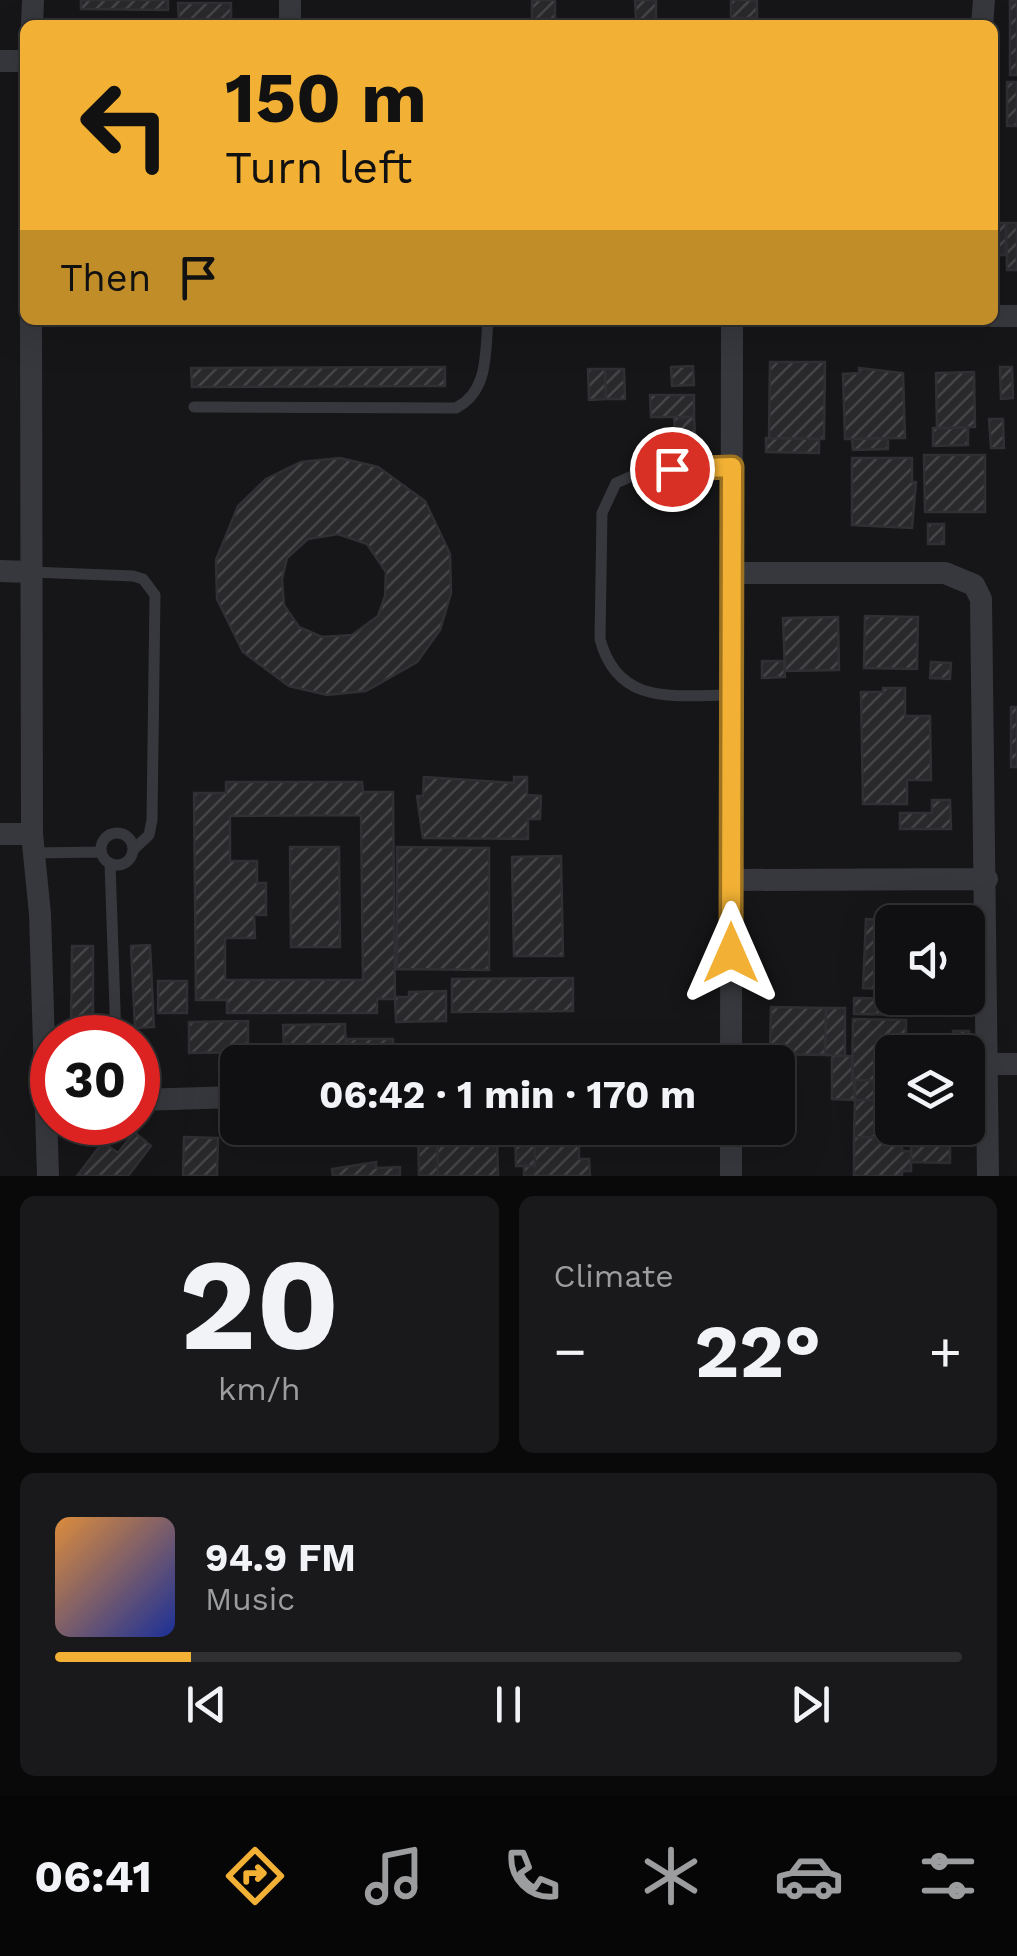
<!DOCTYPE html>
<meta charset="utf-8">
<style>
body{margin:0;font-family:"Work Sans",sans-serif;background:#19191b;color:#f1f3f6;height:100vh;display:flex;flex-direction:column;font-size:38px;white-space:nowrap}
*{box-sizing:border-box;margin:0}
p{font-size:32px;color:#9c9d9f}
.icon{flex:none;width:55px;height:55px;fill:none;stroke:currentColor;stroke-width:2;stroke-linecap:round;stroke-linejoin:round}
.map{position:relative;height:1176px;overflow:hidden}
.drawer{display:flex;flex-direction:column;gap:20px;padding:20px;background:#09090a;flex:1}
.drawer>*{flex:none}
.banner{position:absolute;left:20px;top:20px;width:978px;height:305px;border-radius:15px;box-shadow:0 10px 40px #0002,0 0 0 2px #303032;background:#f2b134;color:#111;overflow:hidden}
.fabs{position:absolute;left:875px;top:905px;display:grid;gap:20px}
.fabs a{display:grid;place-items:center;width:110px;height:110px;border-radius:15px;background:#101012;box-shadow:0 10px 40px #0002,0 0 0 2px #303032;font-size:50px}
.speed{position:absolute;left:30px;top:1015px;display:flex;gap:20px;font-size:50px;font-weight:700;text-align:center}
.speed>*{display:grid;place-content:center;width:130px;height:130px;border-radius:50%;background:#101012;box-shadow:0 10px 40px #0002,0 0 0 2px #303032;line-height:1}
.speed .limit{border:15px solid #d22;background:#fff;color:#111}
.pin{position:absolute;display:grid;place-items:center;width:85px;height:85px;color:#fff;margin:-42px;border:5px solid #fff;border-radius:50%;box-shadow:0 2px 10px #0007}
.me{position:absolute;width:110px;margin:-55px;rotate:0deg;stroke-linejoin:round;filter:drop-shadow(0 0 8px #0008)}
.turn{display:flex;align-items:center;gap:35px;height:210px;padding:0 40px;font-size:45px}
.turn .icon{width:130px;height:130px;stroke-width:2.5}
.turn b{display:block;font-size:70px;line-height:85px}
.then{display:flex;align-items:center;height:95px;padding:0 40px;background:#0003;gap:20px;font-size:38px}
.big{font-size:75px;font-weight:700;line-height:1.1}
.drawer .card{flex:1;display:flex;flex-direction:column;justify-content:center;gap:15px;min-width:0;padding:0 35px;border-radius:15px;background:#19191b}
.drawer .dial{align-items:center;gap:0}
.dial b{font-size:130px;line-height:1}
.song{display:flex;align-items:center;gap:30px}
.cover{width:120px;height:120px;border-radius:15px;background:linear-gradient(135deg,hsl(30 70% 55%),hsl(230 70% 35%))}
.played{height:10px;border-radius:5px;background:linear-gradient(90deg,#f2b134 15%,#303032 15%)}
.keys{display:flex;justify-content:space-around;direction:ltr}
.heat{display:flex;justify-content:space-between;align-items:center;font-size:55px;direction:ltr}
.drawer .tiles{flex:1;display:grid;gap:20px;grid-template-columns:1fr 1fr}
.card:last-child{grid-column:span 2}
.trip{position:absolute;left:220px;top:1045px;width:575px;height:100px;border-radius:15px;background:#101012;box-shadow:0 10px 40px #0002,0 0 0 2px #303032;font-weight:700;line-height:100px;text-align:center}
.dock{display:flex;height:160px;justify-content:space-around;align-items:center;background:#060607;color:#9c9d9f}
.dock .icon{width:70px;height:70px}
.dock .current{color:#f2b134}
.dock b{font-size:45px;color:#f1f3f6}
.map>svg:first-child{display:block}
.building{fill:url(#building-hatch);stroke:#303034;stroke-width:2.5;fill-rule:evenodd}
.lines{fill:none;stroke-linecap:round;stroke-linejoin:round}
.service{stroke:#37383d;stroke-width:11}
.minor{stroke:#37383d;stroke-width:22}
.route-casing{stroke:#9d7322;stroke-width:25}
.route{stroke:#f2b134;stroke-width:18}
</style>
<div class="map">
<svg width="1017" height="1176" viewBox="0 0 1017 1176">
<defs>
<pattern id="building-hatch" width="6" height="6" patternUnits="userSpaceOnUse" patternTransform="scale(2.5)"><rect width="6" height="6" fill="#29292c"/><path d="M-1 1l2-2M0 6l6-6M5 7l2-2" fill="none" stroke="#454548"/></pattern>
</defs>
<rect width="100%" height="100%" fill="#161618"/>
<path class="building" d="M81,0H168V10L81,9Z
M532,0H555V19H532Z
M635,0H656V20H636Z
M731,0H757V18H731Z
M1010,1H1017V75H1010Z
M178,3H231V25H179Z
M1007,82H1017V126H1007Z
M992,223H1006V255H992Z
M1006,223H1017V270H1007Z
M770,362H825L824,439L769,438Z
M693,366L694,385L672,386L671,367Z
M445,367V386L192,387L191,368Z
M1000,367H1012L1013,398L1001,399Z
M859,368L903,373L905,438L845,439L843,374L859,373Z
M588,369H605L606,399L589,400Z
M605,369H624L625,399H606Z
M974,372L975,427L937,428L936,373Z
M650,395H694V417H651Z
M674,417H694L695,434H675Z
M989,419H1003L1004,448H991Z
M933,428H968V445L933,446Z
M675,434H695V447H675Z
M766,438L819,439V453L766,452Z
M888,438V449L853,450L852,439Z
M924,455H985V512H925Z
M340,458L378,467L425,501L450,554L451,593L440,630L417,662L366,691L327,695L289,686L243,652L217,599L216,560L238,506L266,479L301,462ZM338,534L367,544L386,572L385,596L378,616L352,635L322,637L299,627L284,605L282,579L287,558L308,539Z
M852,458H912V482H916L912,528L852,525Z
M928,524H944V544H928Z
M865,616L918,617L917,669L864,668Z
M838,617L839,670L785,671L783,618Z
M762,661H784L785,677L762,678Z
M931,662L951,663L950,679L930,678Z
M883,688H905V716H930L931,780H907V804H863L861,692H883Z
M1011,707H1017V767H1011Z
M424,777L514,783V777H527V795L541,796L540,819H528V839L423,838L417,796H423Z
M226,782H362L363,792H393L395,999H377V1013H227V1000H196L194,793H226ZM361,815L363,980H225V938H255L254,915H266V883H257V861H230V816Z
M932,800H950L951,829H900V813H932Z
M290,847H339L340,947H291Z
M397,847L489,848V970L397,969Z
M561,856L563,956H514L512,857Z
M919,911L953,913V922H918Z
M866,919L910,921L892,922V990L863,988Z
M150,945L154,1027L135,1028L131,946Z
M72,946H93V1036H71Z
M573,978V1011L452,1012V979Z
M158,981H187V1013H158Z
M446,991V1021L396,1022L395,997H409V992Z
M854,998L916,999V1015L854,1014Z
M916,999H949V1015H916Z
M949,999H967V1015H949Z
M771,1007L826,1008L825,1055L770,1054Z
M826,1008H845V1056L825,1055Z
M853,1019L906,1020V1038L914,1039L913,1052H892V1081L852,1080Z
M248,1021V1052L189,1053V1022Z
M345,1024L346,1053H284L283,1025Z
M953,1031H969L968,1056L953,1052Z
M348,1039H393V1056L349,1057Z
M832,1056H852L855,1100L832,1099Z
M855,1080L892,1081V1100H855Z
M855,1100H892V1128H911V1138L854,1137Z
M418,1128H437L438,1176H419Z
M515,1128H535V1166H516Z
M134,1132L151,1146L128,1176H77L103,1142L118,1153Z
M911,1133L950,1134V1163L911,1162Z
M497,1135L498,1176H438L437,1136Z
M184,1137L218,1138L217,1176H183Z
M854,1137L902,1138V1151H911V1171H902V1176H854Z
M535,1141H579V1159H589L590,1176H524V1166H535Z
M376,1162V1168L400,1167V1176H333L332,1169Z"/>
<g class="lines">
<path class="service" d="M194,407L456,408C489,391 485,353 488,320
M31,572L133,576L143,579L155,595L152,820L149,835L133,850
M732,695C675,695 618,707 600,639L602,513L616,483L646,470L732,467
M101 849a16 16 0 1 1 32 0a16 16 0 1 1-32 0Z
M33,853L101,852
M110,863L116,1038"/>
<path class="minor" d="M32,25L33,0
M290,25V0
M982,25L984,0
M0,61H25
M992,316H1017
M31,320L32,834L40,914L48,1176
M0,571L30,572
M732,573H945L974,585L981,599L988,1176
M0,834H32
M731,880L987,879
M731,1062L732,320
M989,1064H1017
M138,1100L238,1097
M731,1176V1128"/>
</g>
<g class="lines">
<g class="route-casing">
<path id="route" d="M672,469L732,467L731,953"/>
</g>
<use href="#route" class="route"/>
</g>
</svg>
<div class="fabs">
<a><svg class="icon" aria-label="sound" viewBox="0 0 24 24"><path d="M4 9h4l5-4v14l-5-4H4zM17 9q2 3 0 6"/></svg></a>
<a><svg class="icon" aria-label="layers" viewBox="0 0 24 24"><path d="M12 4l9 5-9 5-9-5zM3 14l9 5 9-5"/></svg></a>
</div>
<div class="speed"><div class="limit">30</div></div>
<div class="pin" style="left:672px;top:469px;background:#d93025"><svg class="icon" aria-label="arrive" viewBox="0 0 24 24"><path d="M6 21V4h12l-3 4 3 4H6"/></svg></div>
<svg class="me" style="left:731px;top:953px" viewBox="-20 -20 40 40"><path d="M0-17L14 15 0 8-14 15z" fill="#f2b134" stroke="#fff" stroke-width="4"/></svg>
<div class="trip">06:42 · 1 min · 170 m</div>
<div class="banner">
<div class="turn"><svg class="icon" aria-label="left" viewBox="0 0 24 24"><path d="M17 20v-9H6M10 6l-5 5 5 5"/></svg><div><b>150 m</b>Turn left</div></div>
<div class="then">Then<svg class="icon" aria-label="arrive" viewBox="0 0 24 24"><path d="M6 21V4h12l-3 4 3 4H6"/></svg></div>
</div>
</div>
<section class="drawer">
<div class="tiles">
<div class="card dial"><b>20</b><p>km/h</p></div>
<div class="card"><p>Climate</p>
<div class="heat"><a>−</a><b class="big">22°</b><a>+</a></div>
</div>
<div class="card">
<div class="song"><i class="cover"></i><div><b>94.9 FM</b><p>Music</p></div></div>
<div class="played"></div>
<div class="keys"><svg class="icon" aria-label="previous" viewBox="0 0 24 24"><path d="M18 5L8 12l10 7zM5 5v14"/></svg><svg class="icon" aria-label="pause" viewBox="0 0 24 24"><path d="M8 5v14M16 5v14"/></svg><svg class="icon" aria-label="next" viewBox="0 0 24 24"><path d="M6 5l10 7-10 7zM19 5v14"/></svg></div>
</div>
</div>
</section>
<nav class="dock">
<b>06:41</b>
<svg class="icon current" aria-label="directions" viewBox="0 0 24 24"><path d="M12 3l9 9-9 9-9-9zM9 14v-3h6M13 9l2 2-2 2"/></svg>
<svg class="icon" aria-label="music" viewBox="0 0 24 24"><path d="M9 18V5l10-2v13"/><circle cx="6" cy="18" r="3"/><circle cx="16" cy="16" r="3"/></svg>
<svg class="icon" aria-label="phone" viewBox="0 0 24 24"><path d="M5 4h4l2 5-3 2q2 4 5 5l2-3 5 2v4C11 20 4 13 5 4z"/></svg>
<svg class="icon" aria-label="climate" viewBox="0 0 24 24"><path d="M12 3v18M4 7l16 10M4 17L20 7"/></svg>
<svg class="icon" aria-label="car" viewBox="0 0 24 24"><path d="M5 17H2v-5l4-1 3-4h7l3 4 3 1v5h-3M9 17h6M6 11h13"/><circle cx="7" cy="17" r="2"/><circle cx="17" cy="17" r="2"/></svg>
<svg class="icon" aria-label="filters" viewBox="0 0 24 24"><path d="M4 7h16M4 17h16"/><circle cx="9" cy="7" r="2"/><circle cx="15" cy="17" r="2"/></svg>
</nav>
